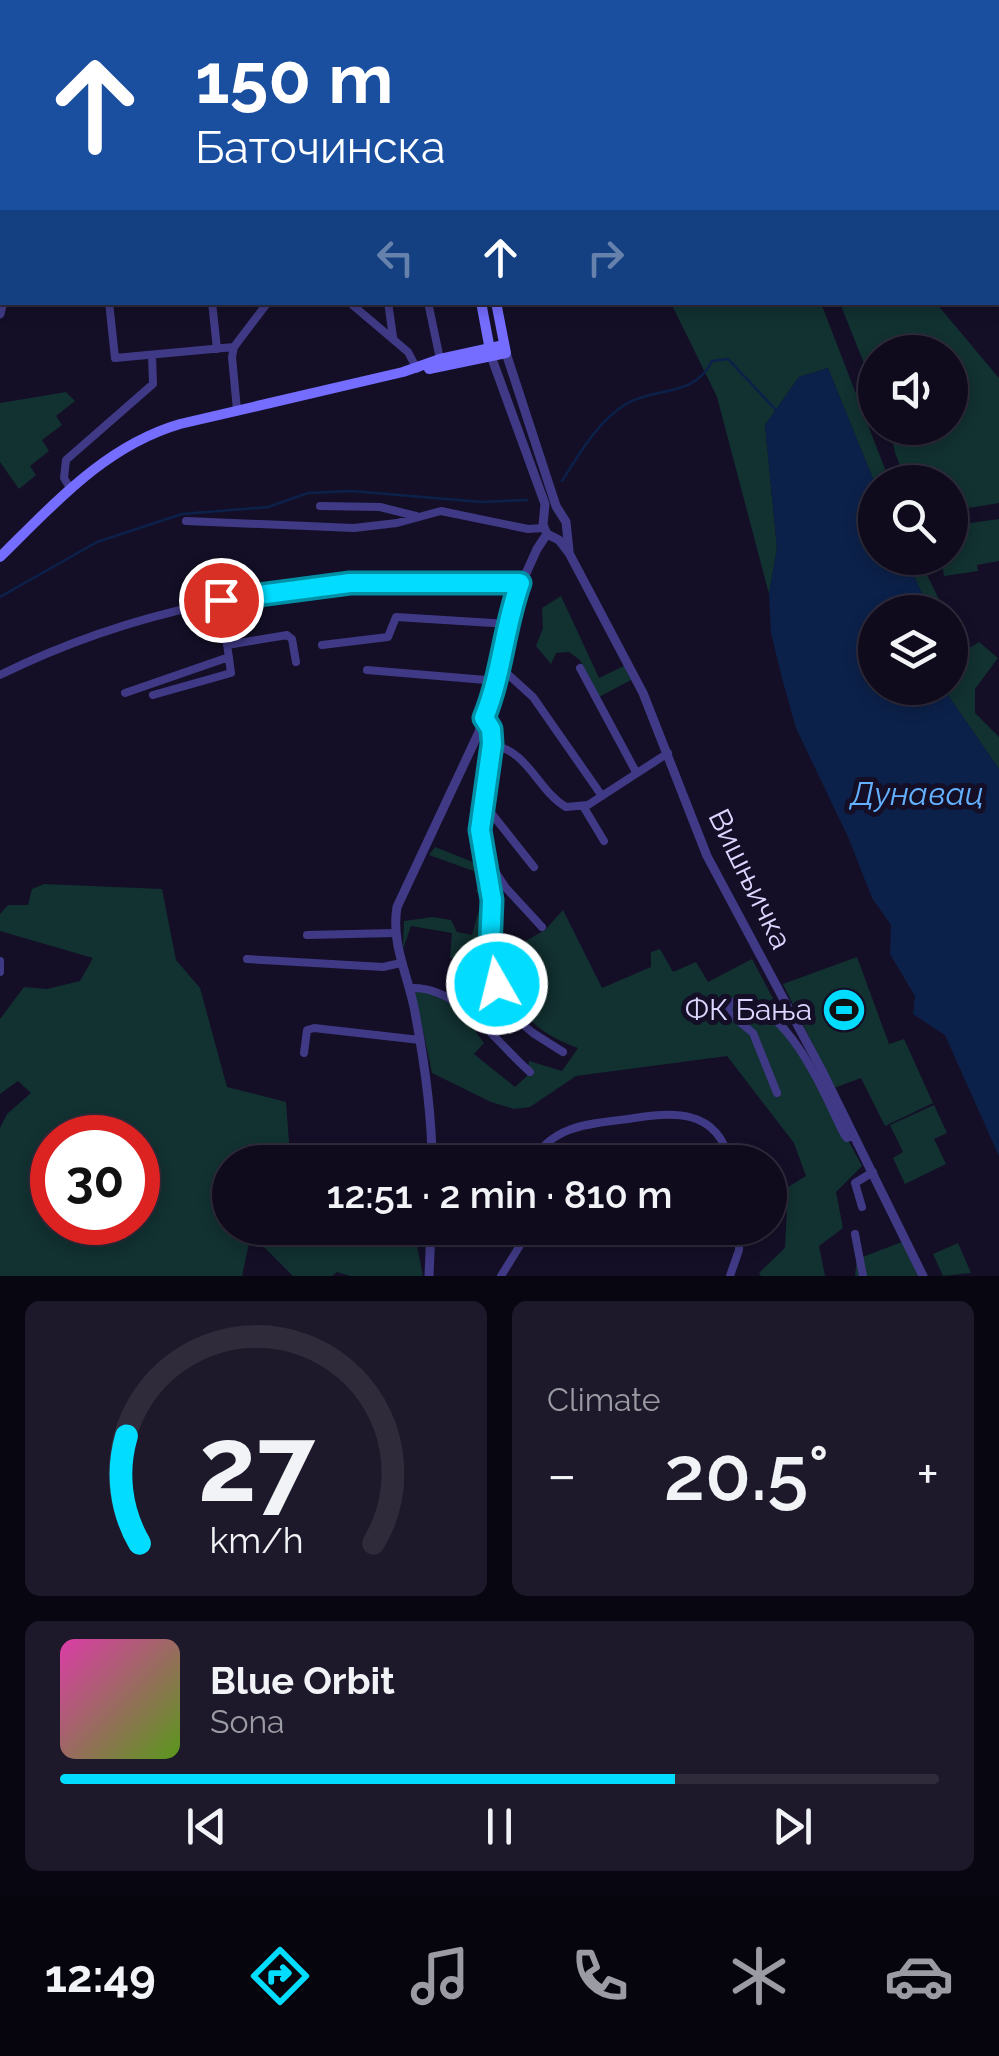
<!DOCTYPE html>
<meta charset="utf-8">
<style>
body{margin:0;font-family:Raleway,sans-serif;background:#1d192a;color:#f1f3f6;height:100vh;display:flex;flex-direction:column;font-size:38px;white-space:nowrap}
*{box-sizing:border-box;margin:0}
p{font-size:32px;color:#9b9ba4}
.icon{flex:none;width:55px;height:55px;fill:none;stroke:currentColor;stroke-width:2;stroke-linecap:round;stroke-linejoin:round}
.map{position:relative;height:1276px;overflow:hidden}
.drawer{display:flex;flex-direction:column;gap:25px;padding:25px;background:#080610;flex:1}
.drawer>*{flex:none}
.hud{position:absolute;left:0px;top:0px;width:1000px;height:305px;box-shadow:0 5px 15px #0003,0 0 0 2px #2f2b3b;background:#1a4fa0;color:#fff;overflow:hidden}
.fabs{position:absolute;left:858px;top:335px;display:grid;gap:20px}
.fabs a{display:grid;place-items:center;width:110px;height:110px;border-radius:50%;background:#0f0b1d;box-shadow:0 5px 15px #0003,0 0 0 2px #2f2b3b;font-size:50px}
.speed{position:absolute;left:30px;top:1115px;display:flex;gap:20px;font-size:50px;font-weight:700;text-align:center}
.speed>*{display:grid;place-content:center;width:130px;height:130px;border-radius:50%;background:#0f0b1d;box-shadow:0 5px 15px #0003,0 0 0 2px #2f2b3b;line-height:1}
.speed .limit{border:15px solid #d22;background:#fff;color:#111}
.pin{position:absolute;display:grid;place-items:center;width:85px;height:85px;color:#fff;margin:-42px;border:5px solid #fff;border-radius:50%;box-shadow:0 2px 10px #0007}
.me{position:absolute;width:110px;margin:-55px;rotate:352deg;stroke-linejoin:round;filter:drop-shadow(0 0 8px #0008)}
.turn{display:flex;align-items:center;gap:35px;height:210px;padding:0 30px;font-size:45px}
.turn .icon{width:130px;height:130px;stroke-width:2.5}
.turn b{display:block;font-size:70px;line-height:85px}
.lanes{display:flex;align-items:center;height:95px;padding:0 30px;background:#0003;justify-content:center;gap:50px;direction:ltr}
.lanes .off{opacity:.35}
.big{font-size:75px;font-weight:600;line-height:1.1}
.drawer .card{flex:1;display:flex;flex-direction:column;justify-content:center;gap:15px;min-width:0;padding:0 35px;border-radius:15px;background:#1d192a}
.drawer .dial{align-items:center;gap:0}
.dial svg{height:260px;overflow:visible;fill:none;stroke:#2f2b3b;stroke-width:7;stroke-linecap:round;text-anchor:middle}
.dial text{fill:#f1f3f6;stroke:none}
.song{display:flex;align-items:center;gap:30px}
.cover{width:120px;height:120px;border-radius:15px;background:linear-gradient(135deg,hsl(320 70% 55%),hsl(90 70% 35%))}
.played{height:10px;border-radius:5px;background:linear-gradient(90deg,#02ddff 70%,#2f2b3b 70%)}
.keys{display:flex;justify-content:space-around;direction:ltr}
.heat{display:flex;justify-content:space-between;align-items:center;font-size:55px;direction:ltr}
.drawer .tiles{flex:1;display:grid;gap:25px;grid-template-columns:1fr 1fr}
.card:last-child{grid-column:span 2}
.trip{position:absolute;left:212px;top:1145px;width:575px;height:100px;border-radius:50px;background:#0f0b1d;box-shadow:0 5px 15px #0003,0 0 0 2px #2f2b3b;font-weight:600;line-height:100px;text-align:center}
.tab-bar{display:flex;height:160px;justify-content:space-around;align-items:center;background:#06040c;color:#9b9ba4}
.tab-bar .icon{width:70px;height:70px}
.tab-bar .selected{color:#02ddff}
.tab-bar b{font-size:45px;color:#f1f3f6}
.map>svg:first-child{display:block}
.green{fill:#123131;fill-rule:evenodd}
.water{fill:#0c214a}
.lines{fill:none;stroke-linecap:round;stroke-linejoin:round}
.stream{stroke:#0c214a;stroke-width:2.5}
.minor{stroke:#403a86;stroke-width:8}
.tertiary{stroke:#403a86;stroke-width:9}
.secondary{stroke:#756dff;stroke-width:10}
.route-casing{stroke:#0190a6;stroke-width:25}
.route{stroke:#02ddff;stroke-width:18}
.labels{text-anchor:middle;stroke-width:10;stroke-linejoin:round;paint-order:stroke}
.street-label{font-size:30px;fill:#dcd6ff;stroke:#140f27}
.poi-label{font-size:30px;fill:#dcd6ff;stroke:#140f27;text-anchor:end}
.water-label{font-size:32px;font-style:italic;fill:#64b2ff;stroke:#140f27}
</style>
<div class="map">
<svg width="999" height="1276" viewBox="0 0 999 1276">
<rect width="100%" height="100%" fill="#140f27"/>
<path class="green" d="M671,303H821L890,482L875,484L828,368L799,377L765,425L777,548L769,594L717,397Z
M840,303H936L999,378V503L950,511V482H907L895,453L890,428H950V352H875V391Z
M66,392L75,401L56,416L62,425L42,440L49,451L30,466L36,475L19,489L0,462V403Z
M999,519V561L977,565L978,571L944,576L941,558H950V534L955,539L966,537L965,525L950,526Z
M906,558H919L945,612H930Z
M561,596L599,678L624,666L631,680L599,697L580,660L569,652L556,653L551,664L536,646L543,628L542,608Z
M950,624L963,652L979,642L998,658L975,689V713L999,737V769L943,688H950Z
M435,847L483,866L489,909L513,948L545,930L563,910L602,988L651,967V952L660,949L673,972L696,962L708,982L752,959L862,1166L836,1192L843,1228L819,1246L825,1276H761L759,1273L785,1248L788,1187L806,1176L794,1143L727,1056L576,1076L530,1107L514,1109L491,1102L432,1073L414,988L451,998L484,1043L474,1054L515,1087L527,1076L529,1061L562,1071L578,1048C529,1030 519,1010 497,967L450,958L452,933L411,926L403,949L404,921L433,917L451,920L457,932L472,935L483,895L476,892L482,874L429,855Z
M44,884L162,889L176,960L200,988L227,1087L286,1102L290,1156L303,1162H230V1228H374L378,1238L417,1246L423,1276H350L337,1272L332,1276H293L251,1234L242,1276H0V1128L7,1114L31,1093L18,1081L0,1094V1019L24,987L47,989L80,981L93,958L0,931V914L8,905H28L32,889ZM52,1138H138V1222H52Z
M857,957L889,1044L904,1039L933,1103L885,1126L861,1078L834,1088L783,984Z
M934,1105L947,1133L934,1139L946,1164L905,1184L893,1158L903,1152L890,1125Z
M902,1242L918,1276H855L857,1259Z
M958,1243L971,1273L943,1276L933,1254Z"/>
<path class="water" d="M828,368L875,484V558H906L930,612H875V688H943L999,769V1156L945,1035L913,1014L915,996L890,954L891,925L872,898L849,839L796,728L782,678L771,633L769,594L777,548L765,425L799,377Z"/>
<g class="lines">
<path class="stream" d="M562,481C580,453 597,422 626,404C657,386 694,398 712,361L728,359L776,410
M0,597L97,542L182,514L268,507L308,493L351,491L482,502L527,500"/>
<path class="minor" d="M85,0L86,2
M126,0L127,2
M175,0V2
M276,0V2
M0,40H2
M0,198H2
M109,302L115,358L234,347
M212,302L217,349
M349,302L408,352L417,369
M388,302L393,337
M428,302L440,359
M234,347L232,357L237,410
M234,347L268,302
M70,488L64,478L66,460L153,384L152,355
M320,506L380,507L416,516
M186,521L354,528L397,523L441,511L528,529L543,528
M227,645L287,635L292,639L296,662
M322,645L388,637L396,617L509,624
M501,668L533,697L602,796
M580,668L636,772
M367,670L498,681
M0,675C134,609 265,586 414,582C448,581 486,578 520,583
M125,693L229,657
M153,695L231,673L221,600
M485,718L491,729L492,745C528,750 538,791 566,807L588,805L668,753
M492,745L480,830L491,900L492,961L501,999L509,1013L533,1033L563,1052
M484,804L534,867
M583,806L604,841
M486,858L506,888L542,927
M307,935L395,933
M247,959L383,967L401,963
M0,961V972
M410,988C459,985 496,1043 530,1072
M304,1053L307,1030L314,1028L420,1040
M777,1093L753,1033L728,1012L730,1002C787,997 823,1093 844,1134L847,1138L854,1136
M532,1162C553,1125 589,1124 628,1119C672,1112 717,1107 730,1162
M862,1207L855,1183L873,1172
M502,1228L525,1233
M855,1234L863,1276
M501,1276L519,1247L526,1228
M730,1276L739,1250V1228"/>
<path class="tertiary" d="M0,57L2,85
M0,314L3,302
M506,353L556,506L566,522L569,551
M491,356L545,504L543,525L547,534
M547,534L559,540L569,553L643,693L707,856L821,1069L923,1276
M432,1162C432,1110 424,1059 414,1007C407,973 391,943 397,907L479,732L501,668L514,600L537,549L547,534
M429,1276L431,1228"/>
<path class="secondary" d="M436,0V2
M448,0L449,2
M481,302L490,350
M429,369L506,353L496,302
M0,557C54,504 105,446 180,424L403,372L440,359L504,345"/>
</g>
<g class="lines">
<g class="route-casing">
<path id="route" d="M221,600L350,583H520C504,627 502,674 484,718L491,729L492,744L480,830L492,900L490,948L497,984"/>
</g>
<use href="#route" class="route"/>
</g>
<defs>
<g id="stadium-disc" transform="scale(2.25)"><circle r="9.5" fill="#02ddff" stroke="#140f27"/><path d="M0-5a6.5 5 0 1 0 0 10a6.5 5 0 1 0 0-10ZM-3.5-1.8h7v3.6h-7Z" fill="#111"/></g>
</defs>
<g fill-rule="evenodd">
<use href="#stadium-disc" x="844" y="1010"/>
</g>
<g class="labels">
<g class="street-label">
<text transform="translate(750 879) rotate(64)" y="10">Вишњичка</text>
</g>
<g class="poi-label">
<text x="812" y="1020">ФК Бања</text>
</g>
<g class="water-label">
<text x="917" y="805">Дунавац</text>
</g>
</g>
</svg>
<div class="fabs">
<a><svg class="icon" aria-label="sound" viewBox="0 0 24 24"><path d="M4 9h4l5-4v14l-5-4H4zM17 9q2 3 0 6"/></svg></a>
<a><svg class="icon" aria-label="search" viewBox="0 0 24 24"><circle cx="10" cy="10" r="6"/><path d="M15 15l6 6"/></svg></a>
<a><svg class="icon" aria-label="layers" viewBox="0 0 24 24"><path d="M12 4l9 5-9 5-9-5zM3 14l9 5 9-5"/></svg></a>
</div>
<div class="speed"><div class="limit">30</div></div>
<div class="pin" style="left:221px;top:600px;background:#d93025"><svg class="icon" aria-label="arrive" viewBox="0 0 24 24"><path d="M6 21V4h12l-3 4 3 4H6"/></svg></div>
<svg class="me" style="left:497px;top:984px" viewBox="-20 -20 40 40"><circle r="17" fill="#02ddff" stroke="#fff" stroke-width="3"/><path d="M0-11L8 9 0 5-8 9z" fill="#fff"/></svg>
<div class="trip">12:51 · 2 min · 810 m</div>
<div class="hud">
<div class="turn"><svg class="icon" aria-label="ahead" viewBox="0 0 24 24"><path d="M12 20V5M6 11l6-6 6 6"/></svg><div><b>150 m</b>Баточинска</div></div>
<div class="lanes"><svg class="icon off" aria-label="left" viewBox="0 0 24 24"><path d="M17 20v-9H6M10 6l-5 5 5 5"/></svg><svg class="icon" aria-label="ahead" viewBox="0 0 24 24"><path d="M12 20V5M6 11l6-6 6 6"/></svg><svg class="icon off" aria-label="right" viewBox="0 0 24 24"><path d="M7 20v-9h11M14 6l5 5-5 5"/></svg></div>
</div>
</div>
<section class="drawer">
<div class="tiles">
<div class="card dial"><svg viewBox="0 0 100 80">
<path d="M14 69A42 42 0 1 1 86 69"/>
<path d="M14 69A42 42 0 0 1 10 36" stroke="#02ddff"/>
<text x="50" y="56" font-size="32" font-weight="700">27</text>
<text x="50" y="72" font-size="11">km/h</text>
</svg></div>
<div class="card"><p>Climate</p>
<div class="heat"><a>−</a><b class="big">20.5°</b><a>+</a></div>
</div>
<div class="card">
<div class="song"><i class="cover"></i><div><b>Blue Orbit</b><p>Sona</p></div></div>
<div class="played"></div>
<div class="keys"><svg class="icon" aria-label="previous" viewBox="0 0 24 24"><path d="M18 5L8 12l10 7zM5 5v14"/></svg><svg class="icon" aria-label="pause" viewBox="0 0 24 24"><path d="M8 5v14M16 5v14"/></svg><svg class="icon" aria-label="next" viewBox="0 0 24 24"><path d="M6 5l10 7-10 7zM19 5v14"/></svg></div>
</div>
</div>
</section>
<nav class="tab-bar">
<b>12:49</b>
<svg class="icon selected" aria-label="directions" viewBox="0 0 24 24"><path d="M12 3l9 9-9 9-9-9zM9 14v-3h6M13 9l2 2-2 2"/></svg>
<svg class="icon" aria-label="music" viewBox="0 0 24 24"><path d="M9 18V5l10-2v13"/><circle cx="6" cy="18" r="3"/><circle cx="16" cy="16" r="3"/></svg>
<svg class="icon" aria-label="phone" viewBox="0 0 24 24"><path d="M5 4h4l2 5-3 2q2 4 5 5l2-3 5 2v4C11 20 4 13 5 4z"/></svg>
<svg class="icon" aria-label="climate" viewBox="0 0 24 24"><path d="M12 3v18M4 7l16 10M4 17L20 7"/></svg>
<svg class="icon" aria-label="car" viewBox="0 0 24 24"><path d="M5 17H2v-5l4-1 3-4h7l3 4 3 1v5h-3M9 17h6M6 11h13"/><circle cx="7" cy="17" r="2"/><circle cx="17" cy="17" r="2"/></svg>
</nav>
